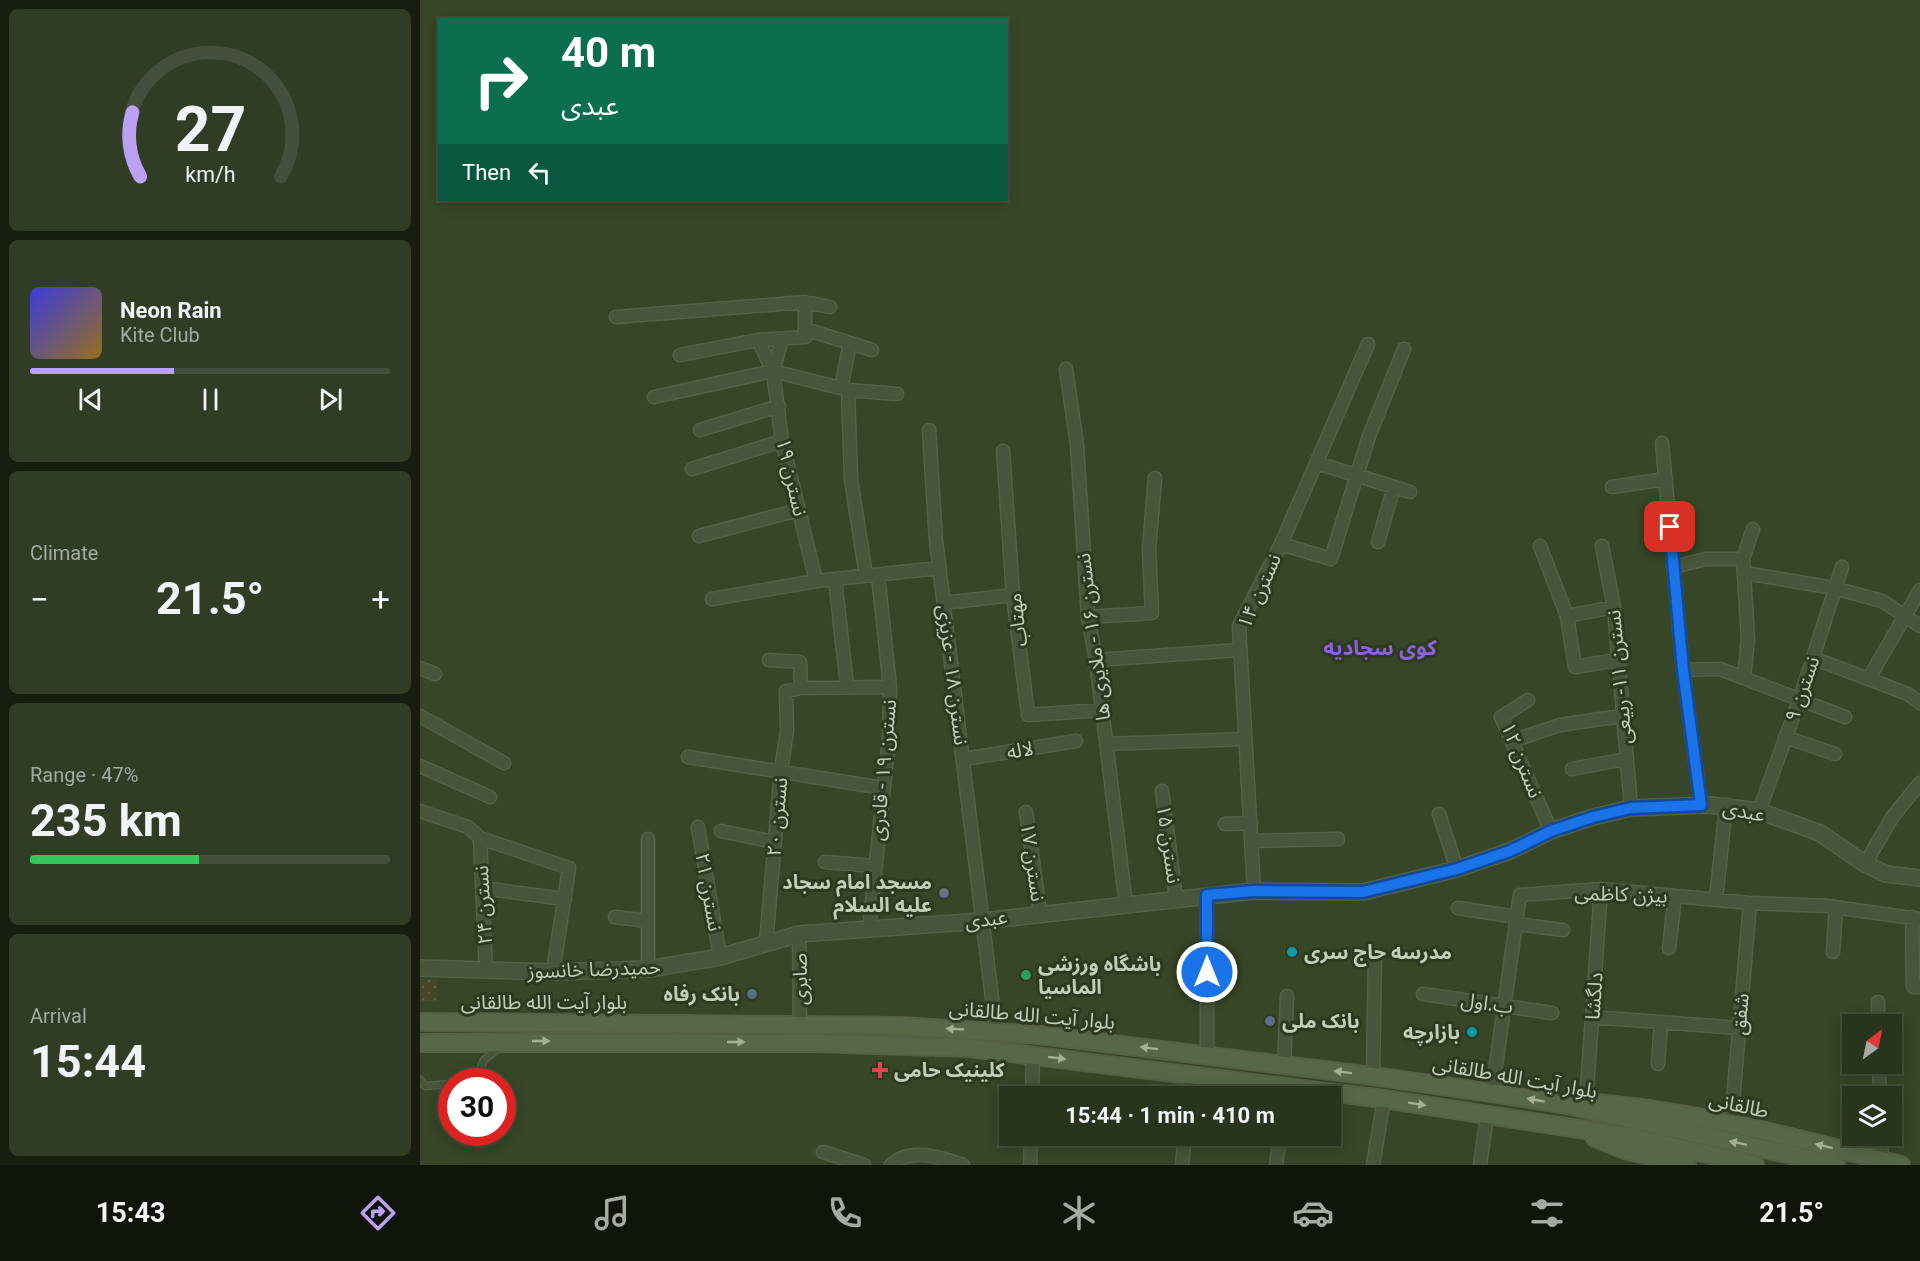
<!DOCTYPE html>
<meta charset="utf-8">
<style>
body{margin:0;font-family:Roboto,"Noto Sans Arabic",sans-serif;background:#313c25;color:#f1f3f6;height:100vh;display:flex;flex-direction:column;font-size:22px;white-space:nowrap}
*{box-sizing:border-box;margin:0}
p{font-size:20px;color:#a5aaa3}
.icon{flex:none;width:33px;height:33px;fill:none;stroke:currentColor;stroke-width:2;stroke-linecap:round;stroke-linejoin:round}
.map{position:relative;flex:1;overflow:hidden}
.drawer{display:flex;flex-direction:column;gap:9px;padding:9px;background:#171d0f;width:420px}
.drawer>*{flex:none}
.hud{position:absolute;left:18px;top:18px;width:570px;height:183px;border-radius:0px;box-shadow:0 3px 15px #0003,0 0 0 2px #454f3b;background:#0b6e4f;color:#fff;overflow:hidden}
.needle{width:39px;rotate:33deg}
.fabs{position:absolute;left:1422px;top:1014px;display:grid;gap:12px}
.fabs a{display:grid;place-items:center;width:60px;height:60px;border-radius:0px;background:#29341c;box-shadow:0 3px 15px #0003,0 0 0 2px #454f3b;font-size:30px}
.speed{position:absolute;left:18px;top:1068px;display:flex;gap:12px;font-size:30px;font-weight:700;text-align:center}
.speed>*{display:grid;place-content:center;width:78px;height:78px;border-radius:50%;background:#29341c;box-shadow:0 3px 15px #0003,0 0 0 2px #454f3b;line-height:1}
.speed .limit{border:9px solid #d22;background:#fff;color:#111}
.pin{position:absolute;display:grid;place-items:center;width:51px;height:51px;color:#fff;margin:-26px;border-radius:12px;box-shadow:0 3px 9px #0006}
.me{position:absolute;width:66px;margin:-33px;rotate:0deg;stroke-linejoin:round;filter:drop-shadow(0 0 4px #0008)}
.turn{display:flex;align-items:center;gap:21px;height:126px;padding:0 24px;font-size:27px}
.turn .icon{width:78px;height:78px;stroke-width:2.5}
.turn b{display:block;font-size:42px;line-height:51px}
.then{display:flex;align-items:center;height:57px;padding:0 24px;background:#0003;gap:12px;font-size:22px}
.big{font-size:45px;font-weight:700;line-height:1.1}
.drawer .card{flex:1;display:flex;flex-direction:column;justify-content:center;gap:9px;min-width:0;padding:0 21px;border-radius:9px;background:#313c25}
.drawer .dial{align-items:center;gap:0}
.dial svg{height:156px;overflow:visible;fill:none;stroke:#454f3b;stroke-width:7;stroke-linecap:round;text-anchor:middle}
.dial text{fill:#f1f3f6;stroke:none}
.song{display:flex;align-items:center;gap:18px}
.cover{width:72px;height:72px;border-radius:9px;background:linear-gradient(135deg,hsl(240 70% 55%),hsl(40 70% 35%))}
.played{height:6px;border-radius:3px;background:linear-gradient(90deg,#bca0f2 40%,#454f3b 40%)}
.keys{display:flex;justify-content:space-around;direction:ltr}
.heat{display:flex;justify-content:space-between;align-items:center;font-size:33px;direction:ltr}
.charge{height:9px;border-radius:4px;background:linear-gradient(90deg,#34c759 47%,#454f3b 0)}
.trip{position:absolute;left:579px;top:1086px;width:342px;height:60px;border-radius:0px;background:#29341c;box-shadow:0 3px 15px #0003,0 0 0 2px #454f3b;font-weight:700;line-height:60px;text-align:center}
.dock{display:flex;height:96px;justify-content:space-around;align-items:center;background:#10150b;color:#a5aaa3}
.dock .icon{width:42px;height:42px}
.dock .on{color:#bca0f2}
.dock b{font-size:27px;color:#f1f3f6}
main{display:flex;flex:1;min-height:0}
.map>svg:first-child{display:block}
.park{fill:url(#park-dots)}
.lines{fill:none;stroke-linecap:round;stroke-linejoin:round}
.service-casing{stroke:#546147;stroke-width:9}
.minor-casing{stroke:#546147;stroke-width:15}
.tertiary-casing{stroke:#546147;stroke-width:18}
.secondary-casing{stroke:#546147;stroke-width:20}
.service{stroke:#48553a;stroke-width:6}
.minor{stroke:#48553a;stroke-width:12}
.tertiary{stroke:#48553a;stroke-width:15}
.secondary{stroke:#576848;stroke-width:16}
.oneway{fill:#a3af96}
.route-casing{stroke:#114b97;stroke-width:15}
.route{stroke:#1a73e8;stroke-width:10}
.worship-dot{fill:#6b7280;stroke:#2d3a1f;stroke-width:2}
.culture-dot{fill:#0f9aa8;stroke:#2d3a1f;stroke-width:2}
.leisure-dot{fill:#2e9e5b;stroke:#2d3a1f;stroke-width:2}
.service-dot{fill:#5c6f8a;stroke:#2d3a1f;stroke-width:2}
.health-dot{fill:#e0444e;stroke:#2d3a1f;stroke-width:2}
.labels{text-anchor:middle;stroke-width:6;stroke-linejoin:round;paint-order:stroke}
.street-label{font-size:20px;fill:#c3ceb8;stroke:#2d3a1f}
.poi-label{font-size:20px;font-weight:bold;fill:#c3ceb8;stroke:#2d3a1f;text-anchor:start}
.neighbourhood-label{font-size:21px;font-weight:bold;fill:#8b63de;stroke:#2d3a1f}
</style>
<main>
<section class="drawer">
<div class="card dial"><svg viewBox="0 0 100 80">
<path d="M14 69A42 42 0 1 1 86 69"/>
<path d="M14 69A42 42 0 0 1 10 36" stroke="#bca0f2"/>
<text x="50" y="56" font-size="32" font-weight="700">27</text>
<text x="50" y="72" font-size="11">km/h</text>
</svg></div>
<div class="card">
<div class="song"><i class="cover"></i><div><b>Neon Rain</b><p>Kite Club</p></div></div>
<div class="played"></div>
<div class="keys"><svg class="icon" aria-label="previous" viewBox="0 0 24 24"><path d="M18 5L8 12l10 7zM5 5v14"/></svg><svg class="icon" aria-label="pause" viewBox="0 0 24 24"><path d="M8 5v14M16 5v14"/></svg><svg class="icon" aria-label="next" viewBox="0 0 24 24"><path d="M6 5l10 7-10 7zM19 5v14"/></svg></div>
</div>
<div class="card"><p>Climate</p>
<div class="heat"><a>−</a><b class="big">21.5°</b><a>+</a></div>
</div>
<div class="card"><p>Range · 47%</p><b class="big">235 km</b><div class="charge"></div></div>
<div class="card"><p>Arrival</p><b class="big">15:44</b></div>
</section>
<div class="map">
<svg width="1500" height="1165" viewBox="0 0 1500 1165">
<defs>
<pattern id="park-dots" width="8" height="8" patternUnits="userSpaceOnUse" patternTransform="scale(1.5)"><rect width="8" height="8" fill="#464728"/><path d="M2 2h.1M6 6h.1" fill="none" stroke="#5f6045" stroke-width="1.8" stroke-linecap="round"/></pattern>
</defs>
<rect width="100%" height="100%" fill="#374626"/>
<path class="park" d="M0,979H17V1001H0Z"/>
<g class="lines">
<g class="service-casing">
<path id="service" d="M0,1080L5,1086L32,1084
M51,1082L55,1081L64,1060L80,1047"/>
</g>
<g class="minor-casing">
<path id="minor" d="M196,317L385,302L410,307
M385,329L452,350
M338,340L353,371L362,441L396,581
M260,355L338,340L385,337V302
M646,369L657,445L668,617L676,660L706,905
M353,371L362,339
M421,388L430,343
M428,390L431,479L446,576
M234,397L353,371L428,390L477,394
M280,430L359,406
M509,430L516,541L576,1031
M1242,443L1263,670L1281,805
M583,451L593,595L608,715L682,710
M897,463L990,492
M272,469L362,441
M1192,487L1246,479
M279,536L379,510
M958,542L974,487
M861,544L911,559L949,436L984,349
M1120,546L1147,616L1155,667L1197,660
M1182,546L1194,607L1211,808
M1253,567L1286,559H1323
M1325,573L1414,588L1462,601L1500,626
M415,579L427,686
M292,599L396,581L520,568
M524,603L593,595
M1147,616L1194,607
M668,617L732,613L729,549L735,478
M1393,658L1488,694L1500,703
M349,660L380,662L381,688
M676,660L819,650
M0,668L15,674
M1263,670L1300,669L1425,717
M1324,678L1328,638L1323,559L1333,529
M1449,678L1500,590
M1108,700L1081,717L1131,831
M0,716L84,763
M1365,737L1415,754
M1092,741L1140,725L1201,716
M686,744L825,739
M268,757L463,788
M544,759L656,741
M0,766L70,797
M1152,769L1206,759
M742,791L756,898
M0,811L48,827L60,838
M1339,811L1380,698L1422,567
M606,812L620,912
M1019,814L1037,869
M805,824L831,823
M278,827L300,957
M301,831L354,842
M60,838L149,868L133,972
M60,838L66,971
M228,839V969
M832,841L918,839
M405,862L454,866
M1445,864L1473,816L1500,783
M62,888L145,899
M834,891L819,626L861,544L948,344
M1296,899L1306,805
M1038,908L1097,917
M195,917L228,921
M1492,917L1493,987H1500
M1096,924L1143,930
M449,930L469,739L470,687L458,575
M379,934L380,1024
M346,943L361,770L367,731L366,691L381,688L470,687
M1249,948L1255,896
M1413,952L1416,907
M1003,994L1132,1013
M1458,1002V1024
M1172,1017L1319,1028
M787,1055V895
M1238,1064L1241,1022
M1459,1064L1460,1096
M864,1065L867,996
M953,1076L955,954
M1072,1093L1100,895L1181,889L1330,903L1407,906L1500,919
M612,1096L613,1055
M769,1096L771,1075
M1166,1103L1181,889
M1311,1124L1330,903
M1461,1136L1462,1160
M403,1152L444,1165
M471,1165C490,1147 520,1157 543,1165
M610,1165L611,1136
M762,1165L765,1136
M856,1165L860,1136
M953,1165L964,1099
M1060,1165L1067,1116"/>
</g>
<g class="tertiary-casing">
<path id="tertiary" d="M0,968L133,972L228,969L300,957L379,934L562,921L834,891L943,892L1037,869L1090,851L1131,831L1173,817L1211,808L1290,805L1339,811L1400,833L1445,864L1466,874L1500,878"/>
</g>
<g class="secondary-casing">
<path id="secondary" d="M0,1022L480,1026L620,1035L953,1076L1072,1093L1147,1105L1416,1165
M0,1043H394L550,1048L964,1099L1211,1137L1335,1165
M1176,1103C1279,1112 1381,1139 1481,1165
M1175,1138L1205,1150L1267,1165"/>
</g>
<use href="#service" class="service"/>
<use href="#minor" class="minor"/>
<use href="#tertiary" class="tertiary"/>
<use href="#secondary" class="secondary"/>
</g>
<defs><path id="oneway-solid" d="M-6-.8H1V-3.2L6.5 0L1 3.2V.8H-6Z" transform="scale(1.5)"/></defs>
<g class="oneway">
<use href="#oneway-solid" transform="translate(535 1029) rotate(-177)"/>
<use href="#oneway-solid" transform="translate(121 1041)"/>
<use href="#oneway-solid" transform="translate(316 1042)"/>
<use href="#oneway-solid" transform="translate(729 1048) rotate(-173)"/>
<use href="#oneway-solid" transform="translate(637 1058) rotate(7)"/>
<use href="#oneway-solid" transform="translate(923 1072) rotate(-173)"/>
<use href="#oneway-solid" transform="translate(1116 1100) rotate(-170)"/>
<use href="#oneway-solid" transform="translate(997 1104) rotate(9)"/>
<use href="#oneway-solid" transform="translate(1318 1143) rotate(-168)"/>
<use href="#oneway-solid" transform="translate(1404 1146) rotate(-166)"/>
</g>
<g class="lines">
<g class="route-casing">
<path id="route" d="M787,972V895L834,891L943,892L1037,869L1090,851L1131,831L1173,817L1211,808L1281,805L1263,670L1250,527"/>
</g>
<use href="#route" class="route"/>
</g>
<circle class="worship-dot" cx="524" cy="893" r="6"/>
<g class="culture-dot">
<circle cx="872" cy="952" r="6"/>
<circle cx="1052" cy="1032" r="6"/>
</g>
<circle class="leisure-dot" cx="606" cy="975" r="6"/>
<g class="service-dot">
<circle cx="332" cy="994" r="6"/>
<circle cx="850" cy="1021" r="6"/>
</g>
<path class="health-dot" d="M457 1061h6v6h6v6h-6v6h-6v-6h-6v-6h6z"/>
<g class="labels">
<g class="street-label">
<text transform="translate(372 477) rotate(77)" y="7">نسترن ۱۹</text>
<text transform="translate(839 591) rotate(-66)" y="7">نسترن ۱۴</text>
<text transform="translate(597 620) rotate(-97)" y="7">مهتاب</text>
<text transform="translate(673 637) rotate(-97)" y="7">نسترن ۱۶ - ملایری ها</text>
<text transform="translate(533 675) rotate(83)" y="7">نسترن ۱۸ - عزیزی</text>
<text transform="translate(1199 677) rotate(-95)" y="7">نسترن ۱۱- ربیعی</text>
<text transform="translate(1382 689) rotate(-71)" y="7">نسترن ۹</text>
<text transform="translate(600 750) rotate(-9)" y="7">لاله</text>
<text transform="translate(1102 760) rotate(68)" y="7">نسترن ۱۲</text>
<text transform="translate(463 770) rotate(-85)" y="7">نسترن ۱۹ - قادری</text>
<text transform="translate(1324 811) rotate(11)" y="7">عبدی</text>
<text transform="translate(357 817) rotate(-85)" y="7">نسترن ۲۰</text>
<text transform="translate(749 844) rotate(82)" y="7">نسترن ۱۵</text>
<text transform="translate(613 862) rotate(82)" y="7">نسترن ۱۷</text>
<text transform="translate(289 892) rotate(80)" y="7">نسترن ۲۱</text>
<text transform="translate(1201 894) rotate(2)" y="7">بیژن کاظمی</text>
<text transform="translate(63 905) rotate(-93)" y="7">نسترن ۲۴</text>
<text transform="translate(566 919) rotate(-7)" y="7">عبدی</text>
<text transform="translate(174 969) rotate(-2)" y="7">حمیدرضا خانسوز</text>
<text transform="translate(380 979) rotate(-91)" y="7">صابری</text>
<text transform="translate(1174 996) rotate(-86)" y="7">دلگشا</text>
<text x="124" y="1009">بلوار آیت الله طالقانی</text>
<text transform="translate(1067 1003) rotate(8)" y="7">ب.اول</text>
<text transform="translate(1320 1014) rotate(-85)" y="7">شفق</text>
<text transform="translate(612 1015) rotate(5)" y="7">بلوار آیت الله طالقانی</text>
<text transform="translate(1095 1077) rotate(10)" y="7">بلوار آیت الله طالقانی</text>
<text transform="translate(1319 1105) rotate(12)" y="7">طالقانی</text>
</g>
<g class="poi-label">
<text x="512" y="889" text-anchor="end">مسجد امام سجاد<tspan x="512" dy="23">علیه السلام</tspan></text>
<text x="884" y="959">مدرسه حاج سری</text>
<text x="618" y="971">باشگاه ورزشی<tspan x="618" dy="23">الماسیا</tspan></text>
<text x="320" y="1001" text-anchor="end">بانک رفاه</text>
<text x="862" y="1028">بانک ملی</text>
<text x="1040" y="1039" text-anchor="end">بازارچه</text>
<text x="474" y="1077">کلینیک حامی</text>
</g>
<g class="neighbourhood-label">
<text x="960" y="655">کوی سجادیه</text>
</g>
</g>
</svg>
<div class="fabs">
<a><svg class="needle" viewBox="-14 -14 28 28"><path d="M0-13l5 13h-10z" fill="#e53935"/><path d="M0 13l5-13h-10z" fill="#a5aaa3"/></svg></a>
<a><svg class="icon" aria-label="layers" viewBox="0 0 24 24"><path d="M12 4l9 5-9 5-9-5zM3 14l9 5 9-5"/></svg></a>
</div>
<div class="speed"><div class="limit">30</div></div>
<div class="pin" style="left:1250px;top:527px;background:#d93025"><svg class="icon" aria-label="arrive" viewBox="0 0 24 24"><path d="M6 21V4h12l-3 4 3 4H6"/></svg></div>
<svg class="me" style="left:787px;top:972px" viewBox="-20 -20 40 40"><circle r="17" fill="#1a73e8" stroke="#fff" stroke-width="3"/><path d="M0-11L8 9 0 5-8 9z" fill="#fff"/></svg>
<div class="trip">15:44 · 1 min · 410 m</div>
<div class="hud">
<div class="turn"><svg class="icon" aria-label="right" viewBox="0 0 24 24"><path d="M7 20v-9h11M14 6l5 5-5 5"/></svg><div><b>40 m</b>عبدی</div></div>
<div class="then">Then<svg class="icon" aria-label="left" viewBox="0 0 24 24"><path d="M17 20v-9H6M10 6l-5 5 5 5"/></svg></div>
</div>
</div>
</main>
<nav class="dock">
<b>15:43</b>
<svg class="icon on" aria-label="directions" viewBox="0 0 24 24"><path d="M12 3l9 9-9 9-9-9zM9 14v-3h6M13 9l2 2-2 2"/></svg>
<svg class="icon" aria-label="music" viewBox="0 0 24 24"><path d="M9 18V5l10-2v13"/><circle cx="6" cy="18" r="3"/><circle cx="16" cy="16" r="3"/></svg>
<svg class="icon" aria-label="phone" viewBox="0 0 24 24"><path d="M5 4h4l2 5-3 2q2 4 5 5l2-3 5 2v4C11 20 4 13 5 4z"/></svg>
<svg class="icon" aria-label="climate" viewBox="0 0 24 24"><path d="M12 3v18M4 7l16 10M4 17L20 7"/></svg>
<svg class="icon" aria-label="car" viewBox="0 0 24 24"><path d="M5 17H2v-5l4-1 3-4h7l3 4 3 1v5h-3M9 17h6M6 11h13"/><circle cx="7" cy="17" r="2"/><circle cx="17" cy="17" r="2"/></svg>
<svg class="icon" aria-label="filters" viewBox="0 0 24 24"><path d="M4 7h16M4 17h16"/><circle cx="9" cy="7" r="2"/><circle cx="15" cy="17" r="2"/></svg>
<b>21.5°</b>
</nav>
